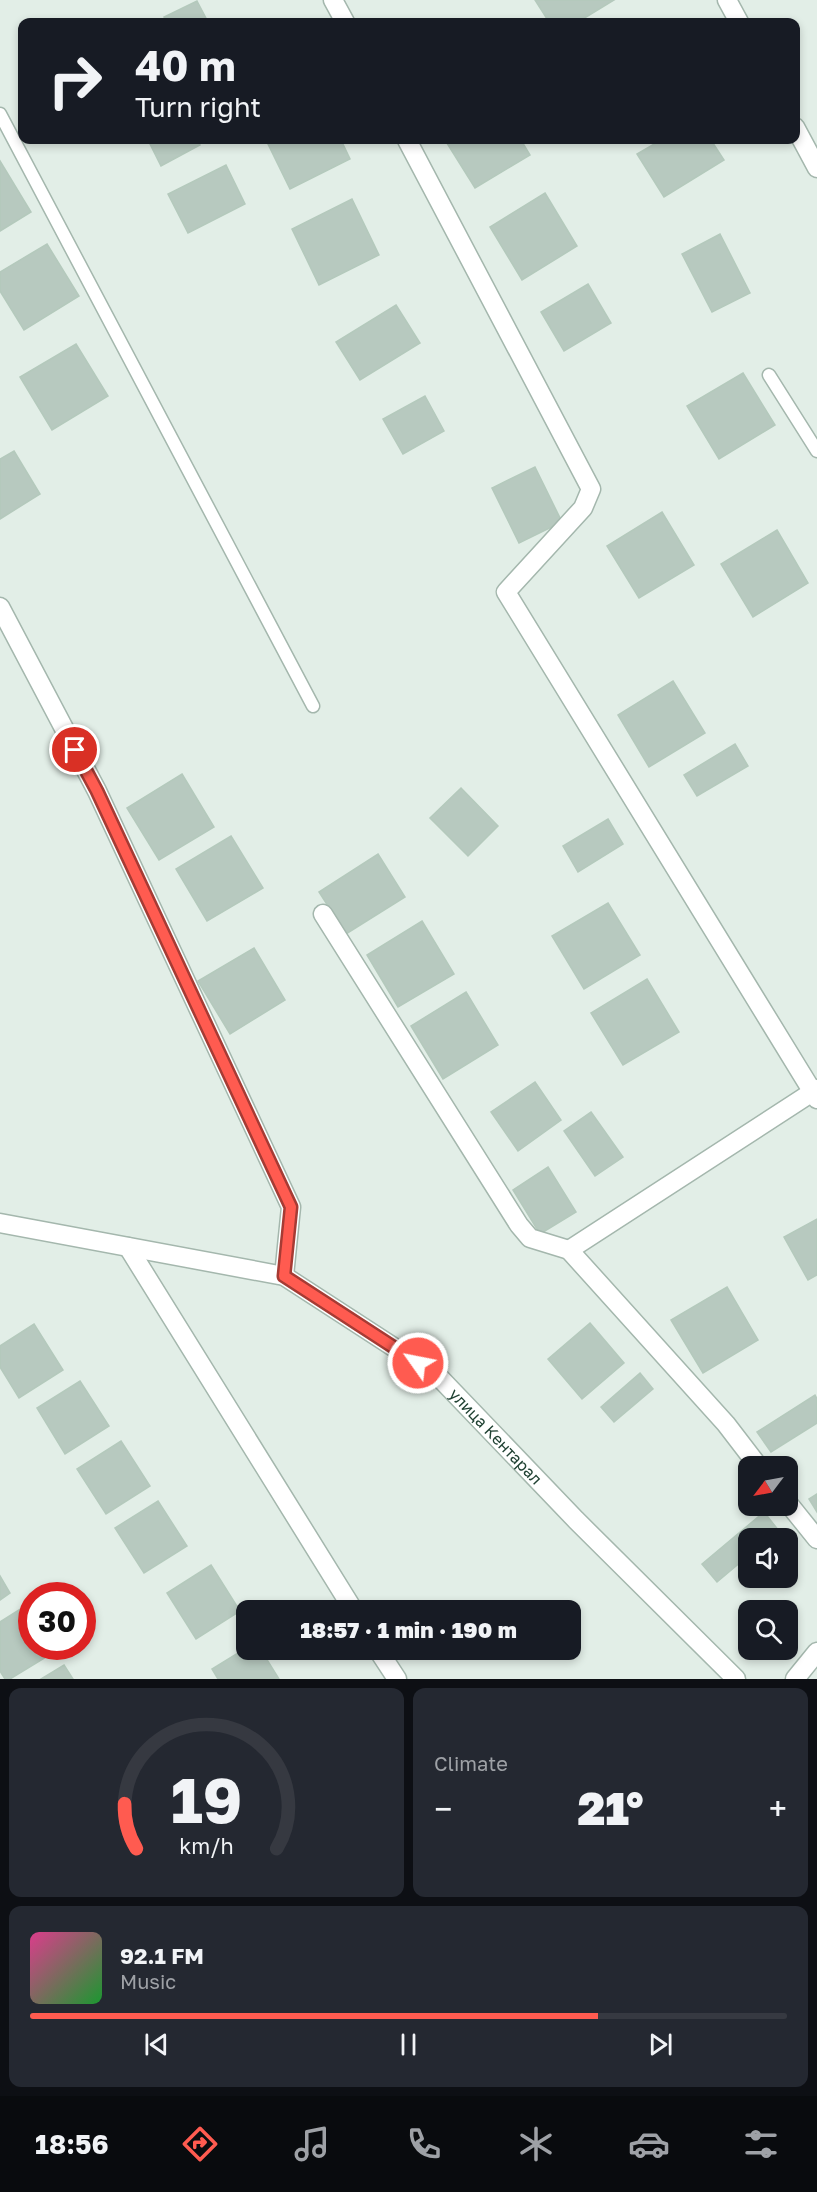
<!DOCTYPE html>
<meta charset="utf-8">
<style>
body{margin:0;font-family:"Golos Text",sans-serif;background:#242831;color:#f1f3f6;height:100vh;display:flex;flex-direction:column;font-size:22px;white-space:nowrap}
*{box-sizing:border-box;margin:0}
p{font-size:20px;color:#9ea1a6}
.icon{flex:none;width:33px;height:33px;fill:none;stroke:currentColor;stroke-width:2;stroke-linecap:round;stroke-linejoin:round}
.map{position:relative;height:1679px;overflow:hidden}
.panel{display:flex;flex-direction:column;gap:9px;padding:9px;background:#0d0f14;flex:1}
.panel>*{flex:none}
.guide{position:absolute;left:18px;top:18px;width:782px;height:126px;border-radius:12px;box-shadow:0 3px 9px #0003;background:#171b24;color:#f1f3f6;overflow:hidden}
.needle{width:39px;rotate:238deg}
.controls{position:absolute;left:738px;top:1456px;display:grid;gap:12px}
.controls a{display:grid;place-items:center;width:60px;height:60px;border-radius:12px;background:#171b24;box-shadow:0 3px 9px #0003;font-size:30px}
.speed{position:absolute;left:18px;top:1582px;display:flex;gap:12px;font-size:30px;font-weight:700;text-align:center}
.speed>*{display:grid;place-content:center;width:78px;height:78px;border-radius:50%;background:#171b24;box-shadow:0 3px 9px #0003;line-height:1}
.speed .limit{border:9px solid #d22;background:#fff;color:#111}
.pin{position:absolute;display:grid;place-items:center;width:51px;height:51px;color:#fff;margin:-26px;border:3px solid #fff;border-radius:50%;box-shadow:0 2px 6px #0007}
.me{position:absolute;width:66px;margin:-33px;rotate:303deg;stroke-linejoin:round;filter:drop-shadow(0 0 4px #0008)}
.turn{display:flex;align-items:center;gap:21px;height:126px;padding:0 18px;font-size:27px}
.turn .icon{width:78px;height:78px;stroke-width:2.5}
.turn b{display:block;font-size:42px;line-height:51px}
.big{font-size:45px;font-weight:800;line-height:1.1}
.panel .tile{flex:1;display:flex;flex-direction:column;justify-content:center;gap:9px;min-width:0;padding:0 21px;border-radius:12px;background:#242831}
.panel .dial{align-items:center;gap:0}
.dial svg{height:156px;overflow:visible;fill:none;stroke:#363941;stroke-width:7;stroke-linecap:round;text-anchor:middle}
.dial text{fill:#f1f3f6;stroke:none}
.song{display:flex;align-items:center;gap:18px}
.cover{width:72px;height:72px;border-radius:9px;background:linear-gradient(135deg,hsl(330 70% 55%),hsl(130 70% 35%))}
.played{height:6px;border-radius:3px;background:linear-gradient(90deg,#ff5b50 75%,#363941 75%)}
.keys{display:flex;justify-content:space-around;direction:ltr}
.heat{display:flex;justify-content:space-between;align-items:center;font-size:33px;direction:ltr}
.panel .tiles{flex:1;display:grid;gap:9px;grid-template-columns:1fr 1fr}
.tile:last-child{grid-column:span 2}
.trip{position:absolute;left:236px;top:1600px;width:345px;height:60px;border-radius:12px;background:#171b24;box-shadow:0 3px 9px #0003;font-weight:800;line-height:60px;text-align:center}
.dock{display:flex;height:96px;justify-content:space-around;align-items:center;background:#090b0e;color:#9ea1a6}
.dock .icon{width:42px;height:42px}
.dock .selected{color:#ff5b50}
.dock b{font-size:27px;color:#f1f3f6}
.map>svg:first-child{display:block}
.building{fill:#b7c9bf;stroke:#b4c9bc;stroke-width:1.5}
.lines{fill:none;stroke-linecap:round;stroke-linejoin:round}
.lane-casing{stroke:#a4b7ad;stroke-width:15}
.street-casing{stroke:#a4b7ad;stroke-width:21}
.lane{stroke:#fff;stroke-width:12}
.street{stroke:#fff;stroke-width:18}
.route-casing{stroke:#a63b34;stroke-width:15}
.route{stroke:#ff5b50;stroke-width:10}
.labels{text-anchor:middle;stroke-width:4.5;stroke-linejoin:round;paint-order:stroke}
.street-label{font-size:16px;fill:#204233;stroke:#f3faf6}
</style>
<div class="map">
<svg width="817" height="1679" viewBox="0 0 817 1679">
<rect width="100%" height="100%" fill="#e2eee7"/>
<path class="building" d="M535,0H614L578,22H549Z
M197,1L208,22H167L164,17Z
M148,140H197L200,145L161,166Z
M266,140H341L350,159L290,189Z
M445,140H521L530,155L475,188Z
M661,140H711L724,160L664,197L637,154Z
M0,161L31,212L0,231Z
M226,165L245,204L188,233L168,194Z
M545,193L577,246L522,280L490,227Z
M352,199L379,255L319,285L292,229Z
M720,234L750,293L712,312L682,254Z
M47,244L79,296L24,330L0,291V272Z
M588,284L611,323L564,351L541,312Z
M396,305L420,343L360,380L336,342Z
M76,344L108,396L52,430L20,377Z
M743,373L775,425L719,459L687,406Z
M425,396L444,431L403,454L383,419Z
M14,451L40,494L0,519V459Z
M535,467L562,522L519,543L492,488Z
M662,512L694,565L639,598L607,546Z
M777,530L808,583L753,617L721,564Z
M673,681L705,733L649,767L618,715Z
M735,744L748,766L697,796L684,775Z
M182,774L214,827L159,860L127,808Z
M461,788L498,826L468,856L430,818Z
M608,819L623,844L578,872L563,846Z
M231,836L263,888L207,921L176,869Z
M378,854L405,897L346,934L319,892Z
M608,903L640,955L584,989L552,936Z
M422,921L454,974L398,1007L367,955Z
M254,948L285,1000L230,1034L198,981Z
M647,979L679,1032L623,1065L591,1013Z
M466,992L498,1045L443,1079L411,1026Z
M535,1082L561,1120L518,1151L491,1112Z
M591,1112L623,1157L595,1176L564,1131Z
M548,1167L576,1212L540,1234L513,1190Z
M817,1219V1275L808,1280L784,1237Z
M727,1287L758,1340L703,1373L671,1320Z
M590,1323L624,1363L582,1399L548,1359Z
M34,1324L63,1370L19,1398L0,1367V1346Z
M640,1373L653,1389L614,1422L601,1407Z
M80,1381L109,1426L65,1454L37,1408Z
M815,1395L817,1399V1423L771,1452L757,1432Z
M121,1441L150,1486L106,1514L77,1469Z
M817,1494V1512L809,1499Z
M158,1501L187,1546L144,1573L115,1528Z
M764,1512L779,1531L770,1539H748V1556L717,1582L702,1564Z
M211,1565L240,1611L196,1639L167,1593Z
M0,1576L10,1593L0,1600Z
M22,1608L32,1623V1647H47L51,1654L10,1679H5L0,1671V1622Z
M246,1648V1650H261L279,1679H218L212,1669Z
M64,1665L73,1679H41Z"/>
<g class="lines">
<g class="lane-casing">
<path id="lane" d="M0,114L313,706
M769,375L817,451"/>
</g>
<g class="street-casing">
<g id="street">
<path d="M333,0L345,22"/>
<path d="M727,0L739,22"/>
<path d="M795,127L817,168"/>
<path d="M407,140L591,489L583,508L506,592L817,1099"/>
<path d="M0,607L97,791L291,1207L284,1276"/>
<path d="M323,914L519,1225L530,1238L569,1250L726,1424L759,1467"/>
<path id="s1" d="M0,1223L284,1276L438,1376L576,1520L736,1679"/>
<path d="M128,1247L354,1611"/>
<path d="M569,1250L817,1089"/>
<path d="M788,1503L817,1539"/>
<path d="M378,1650L397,1679"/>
<path d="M795,1679L817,1652"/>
</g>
</g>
<use href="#lane" class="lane"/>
<use href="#street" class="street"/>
</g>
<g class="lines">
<g class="route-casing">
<path id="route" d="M75,750L97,791L291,1207L284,1276L418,1363"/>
</g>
<use href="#route" class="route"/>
</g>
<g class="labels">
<g class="street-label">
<text dy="6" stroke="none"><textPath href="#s1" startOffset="556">улица Кентарал</textPath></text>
</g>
</g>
</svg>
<div class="controls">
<a><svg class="needle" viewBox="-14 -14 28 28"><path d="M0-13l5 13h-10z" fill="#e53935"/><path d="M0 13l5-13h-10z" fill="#9ea1a6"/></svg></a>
<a><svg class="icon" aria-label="sound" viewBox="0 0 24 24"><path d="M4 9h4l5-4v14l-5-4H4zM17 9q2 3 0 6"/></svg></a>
<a><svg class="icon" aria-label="search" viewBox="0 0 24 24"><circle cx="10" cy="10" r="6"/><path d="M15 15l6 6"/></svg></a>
</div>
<div class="speed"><div class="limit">30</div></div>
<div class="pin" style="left:75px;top:750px;background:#d93025"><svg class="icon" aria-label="arrive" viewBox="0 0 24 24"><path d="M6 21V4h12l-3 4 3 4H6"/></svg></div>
<svg class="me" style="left:418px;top:1363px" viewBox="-20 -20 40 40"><circle r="17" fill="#ff5b50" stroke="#fff" stroke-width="3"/><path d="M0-11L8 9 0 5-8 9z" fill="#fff"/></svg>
<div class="trip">18:57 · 1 min · 190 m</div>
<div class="guide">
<div class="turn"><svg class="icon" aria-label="right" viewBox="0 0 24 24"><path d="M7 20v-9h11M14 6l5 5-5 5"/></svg><div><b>40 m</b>Turn right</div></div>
</div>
</div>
<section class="panel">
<div class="tiles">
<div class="tile dial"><svg viewBox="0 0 100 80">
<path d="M14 69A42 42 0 1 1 86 69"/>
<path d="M14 69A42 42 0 0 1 8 46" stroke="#ff5b50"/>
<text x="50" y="56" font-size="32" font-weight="700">19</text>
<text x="50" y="72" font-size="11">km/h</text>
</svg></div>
<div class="tile"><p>Climate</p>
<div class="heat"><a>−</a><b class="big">21°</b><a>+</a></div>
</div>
<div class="tile">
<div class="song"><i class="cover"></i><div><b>92.1 FM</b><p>Music</p></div></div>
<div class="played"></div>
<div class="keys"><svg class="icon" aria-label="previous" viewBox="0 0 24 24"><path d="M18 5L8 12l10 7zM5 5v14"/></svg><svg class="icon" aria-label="pause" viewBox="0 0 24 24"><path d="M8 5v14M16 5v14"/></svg><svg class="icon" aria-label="next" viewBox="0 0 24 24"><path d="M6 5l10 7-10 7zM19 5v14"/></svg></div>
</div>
</div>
</section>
<nav class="dock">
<b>18:56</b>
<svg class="icon selected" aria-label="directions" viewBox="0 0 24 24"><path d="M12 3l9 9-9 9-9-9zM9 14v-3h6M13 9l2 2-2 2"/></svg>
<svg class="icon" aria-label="music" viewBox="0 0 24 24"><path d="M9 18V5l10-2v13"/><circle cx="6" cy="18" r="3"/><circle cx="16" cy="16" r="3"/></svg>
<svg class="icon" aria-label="phone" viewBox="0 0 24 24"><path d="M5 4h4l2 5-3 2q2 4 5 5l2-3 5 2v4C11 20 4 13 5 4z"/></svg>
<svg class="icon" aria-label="climate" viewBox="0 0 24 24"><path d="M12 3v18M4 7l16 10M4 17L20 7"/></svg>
<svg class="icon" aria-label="car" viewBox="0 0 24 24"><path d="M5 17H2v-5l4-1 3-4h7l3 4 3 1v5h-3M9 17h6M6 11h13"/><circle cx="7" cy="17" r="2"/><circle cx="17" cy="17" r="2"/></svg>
<svg class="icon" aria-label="filters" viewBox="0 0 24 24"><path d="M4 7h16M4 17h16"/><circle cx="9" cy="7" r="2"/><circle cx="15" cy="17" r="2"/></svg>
</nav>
